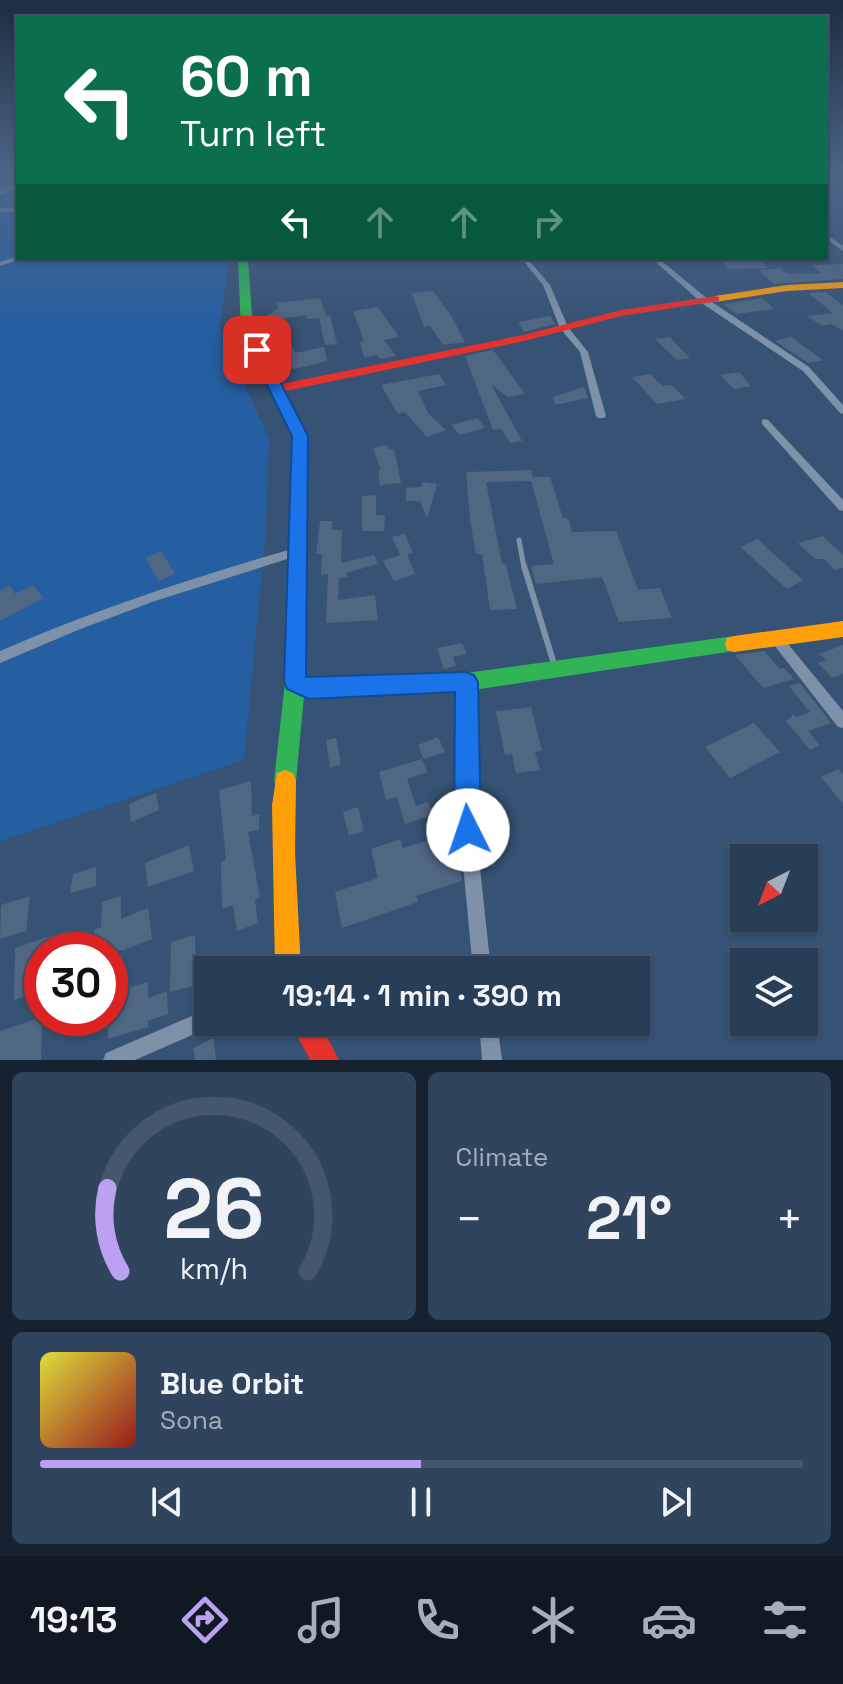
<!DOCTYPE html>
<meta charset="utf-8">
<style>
body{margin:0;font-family:"Space Grotesk",sans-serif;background:#30455d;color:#f1f3f6;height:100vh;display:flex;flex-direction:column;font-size:30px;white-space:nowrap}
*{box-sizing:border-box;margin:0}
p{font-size:26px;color:#a5aeba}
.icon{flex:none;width:44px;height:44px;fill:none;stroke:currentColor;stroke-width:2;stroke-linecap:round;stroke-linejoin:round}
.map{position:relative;height:1060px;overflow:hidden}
.side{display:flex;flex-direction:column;gap:12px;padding:12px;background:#162230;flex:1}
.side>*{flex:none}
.hud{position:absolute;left:16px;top:16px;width:812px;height:244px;border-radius:0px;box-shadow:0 2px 6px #0004,0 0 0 2px #44576d;background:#0b6e4f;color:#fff;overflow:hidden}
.needle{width:52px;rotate:222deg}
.buttons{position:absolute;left:730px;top:844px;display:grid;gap:16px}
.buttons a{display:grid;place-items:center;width:88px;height:88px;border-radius:0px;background:#283e57;box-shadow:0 2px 6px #0004,0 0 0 2px #44576d;font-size:40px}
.speed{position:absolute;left:24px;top:932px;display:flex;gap:16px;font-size:40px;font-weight:700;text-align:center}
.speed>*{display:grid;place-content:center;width:104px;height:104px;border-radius:50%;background:#283e57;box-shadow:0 2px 6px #0004,0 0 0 2px #44576d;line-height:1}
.speed .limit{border:12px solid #d22;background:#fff;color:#111}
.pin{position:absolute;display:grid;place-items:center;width:68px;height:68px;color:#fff;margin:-34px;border-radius:16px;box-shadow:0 4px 12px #0006}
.me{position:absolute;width:88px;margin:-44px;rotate:356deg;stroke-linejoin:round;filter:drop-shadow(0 0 6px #0008)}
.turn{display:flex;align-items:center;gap:28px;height:168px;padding:0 32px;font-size:36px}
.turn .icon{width:104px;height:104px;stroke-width:2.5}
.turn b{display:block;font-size:56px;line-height:68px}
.lanes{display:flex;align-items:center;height:76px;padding:0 32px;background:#0003;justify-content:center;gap:40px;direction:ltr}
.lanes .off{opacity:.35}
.big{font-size:60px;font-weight:700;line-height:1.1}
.side .card{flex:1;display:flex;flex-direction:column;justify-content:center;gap:12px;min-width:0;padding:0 28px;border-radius:12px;background:#30455d}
.side .dial{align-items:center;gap:0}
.dial svg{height:208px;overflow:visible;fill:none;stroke:#44576d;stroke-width:7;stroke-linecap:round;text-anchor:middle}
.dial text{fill:#f1f3f6;stroke:none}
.song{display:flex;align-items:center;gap:24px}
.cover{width:96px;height:96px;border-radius:12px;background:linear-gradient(135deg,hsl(60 70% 55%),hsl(0 70% 35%))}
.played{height:8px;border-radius:4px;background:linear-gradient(90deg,#bca0f2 50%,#44576d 50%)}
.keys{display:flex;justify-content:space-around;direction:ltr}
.heat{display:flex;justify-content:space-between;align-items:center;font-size:44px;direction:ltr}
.side .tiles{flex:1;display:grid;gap:12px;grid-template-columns:1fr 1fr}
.card:last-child{grid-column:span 2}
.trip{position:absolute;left:194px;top:956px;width:456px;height:80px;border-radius:0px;background:#283e57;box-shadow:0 2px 6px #0004,0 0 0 2px #44576d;font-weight:700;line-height:80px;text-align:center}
.dock{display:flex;height:128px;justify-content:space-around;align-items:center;background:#101923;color:#a5aeba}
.dock .icon{width:56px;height:56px}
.dock .current{color:#bca0f2}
.dock b{font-size:36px;color:#f1f3f6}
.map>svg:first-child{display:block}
.green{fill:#265fa1}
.building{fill:#506783}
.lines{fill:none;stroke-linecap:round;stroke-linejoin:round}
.lane-far1{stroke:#7d92a8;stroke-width:5}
.lane{stroke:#7d92a8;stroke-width:6}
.street{fill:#7d92a8;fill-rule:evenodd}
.fast{fill:#30b455;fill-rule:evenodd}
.slow{fill:#ff9f0a;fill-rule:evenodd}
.jam{fill:#e5322d;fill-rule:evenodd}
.route{fill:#1a73e8;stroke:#114b97;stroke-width:2}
</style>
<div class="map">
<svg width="843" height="1060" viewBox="0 0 843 1060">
<rect width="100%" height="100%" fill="#365274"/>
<path class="green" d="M0,177H18V258H229L220,329L269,439L266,529L244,760L0,841Z"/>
<path class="building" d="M718,258H757L768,268L729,269Z
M843,264V279L774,284L758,270L780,268L787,274L821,273L812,265Z
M433,291L450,314L465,342L443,345L430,326L424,327L412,293Z
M826,292L843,305V330L831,324L822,326L808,316L833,313L808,293Z
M320,298L326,316L330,315L337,344L325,345L319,318L308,319L306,315L280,319L295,353L324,347L327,361L295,369L283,368L275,347L281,346L265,321L256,322L278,309L277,303Z
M762,298L774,309L736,314L723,304Z
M378,307L399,337L384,340L396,356L380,359L377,355L364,357L360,342L364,341L353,311Z
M550,316L555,324L524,332L518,322Z
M670,337L680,348L690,358L677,360L655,339Z
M791,337L823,360L808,363L775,341Z
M493,350L525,394L508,397L491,384L522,441L510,443L501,429L493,430L465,356Z
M739,372L751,386L734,389L720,375Z
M439,374L446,385L418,391L428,413L446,430L427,437L405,412L398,414L381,385Z
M650,374L663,386L671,385L686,399L657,404L632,377Z
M584,387L588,398L555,405L553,397Z
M478,418L485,428L459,435L451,425Z
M387,445L389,450L394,449L401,483L380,485L378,470H381L373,448Z
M531,470L533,477H550L563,518L569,519L572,532L616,531L638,590L660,588L672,618L619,622L602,577L536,584L531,566L554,564L531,481L486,482L502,563L506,565L517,609L490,610L482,554H476L470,520L466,472Z
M423,482L437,484L427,519L420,501H406V488L421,487Z
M376,495V515H385L384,531H362V496Z
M320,521H332V530H342L341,563L374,555L378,564L346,573L347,577L339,578L338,600L375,595L378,620L326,623L328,574L321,575L322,554H316Z
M405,534L413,553L407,554L415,574L394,581L383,561L400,555L392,537Z
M823,536L843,555V568L835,570L824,559H815L798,543Z
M758,539L767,548L803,580L787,589L740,547Z
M161,551L175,574L159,581L145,558Z
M10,585L15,594L33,585L43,598L0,621V591Z
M462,643L467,654L453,657L456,666L444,669L437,648Z
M843,645V674L832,678L818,663L826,660L819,654Z
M764,651L780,669L784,668L794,679L763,688L735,655Z
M800,683L831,723L808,731L820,746L810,750L786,721L794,714L796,717L810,712L789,686Z
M531,707L542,751L535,752L540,770L516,773L512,754L505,755L496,711Z
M754,723L780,752L730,778L705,747Z
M438,737L445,752L424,759L418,745Z
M336,738L341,765L330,768L326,740Z
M422,759L427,772L407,779L416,806L428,802L433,815L405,824L397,797L386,800L379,772Z
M838,769L843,774V804L821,777Z
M251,781L252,816L259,814V830L248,832L260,898L255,900L258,923L237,931L233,905L222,909L221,862L226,860L219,790Z
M156,793L159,810L131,822L129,804Z
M358,807L364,831L349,836L343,812Z
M439,837L445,856L450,854L453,865L460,863L462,881L416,896L418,902L342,928L335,892L378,878L371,849L400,839L403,848Z
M189,845L194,871L148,887L145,863Z
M96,867V886L70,893L73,874Z
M30,896L26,931L0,939L1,905Z
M121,896V919L148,908L152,939L124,950H95L94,930L101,927L102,902Z
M62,932V950H42V990L14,1000L15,948Z
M195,935L196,985L170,992L171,942Z
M148,982V998L167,991L168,1014L148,1021V1027L108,1039L110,993Z
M42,1017L41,1060H0V1031Z
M226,1022H254V1023L215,1038L214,1029Z
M213,1038L216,1060H195L193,1048Z"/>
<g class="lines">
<path class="lane-far1" d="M519,540L524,568"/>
<path class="lane" d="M524,566L554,664"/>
<path class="street" d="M843,177V181L826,183V179Z
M18,183V187L0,195V191Z
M18,207V211L0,212V208Z
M826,234L843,246V251L826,239Z
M18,256V258H21L20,259L0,266V262Z
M521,258H527L550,285L568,327L588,352L606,416L604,418H598L596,416L580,352L560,328L543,285Z
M651,258H658L709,300L809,367L843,405V414L840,413L803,371L703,304Z
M765,419L768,420L843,500V511L839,510L762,424V420Z
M299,547L303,548L305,551L303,554L152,602L78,630L0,663V651C97,609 197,576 299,547Z
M775,632L779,633L843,711V728L838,727L771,641L769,637L771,633Z
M466,676L471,678L473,682V802L491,970H473L457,802L459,682L461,678Z
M208,1009V1022H216L215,1025L135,1060H103L106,1053Z
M479,1022H497L502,1060H482Z"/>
<path class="fast" d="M238,258H248L253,331L307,436L305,677L311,680L466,673L734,636L741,638L743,644L741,650L466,691L309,698L304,696L296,781L293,789L285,792L277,789L274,781L285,682L293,436L241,331Z"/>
<path class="slow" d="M843,282V288L787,291L715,302L710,299L715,296L787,285Z
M843,621V637L734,652L727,650L725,644L727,638L734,636Z
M285,770L293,773L296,781L295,852L301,970H275L272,805L277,773Z"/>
<path class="jam" d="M715,296L719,297V301L621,316L524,341L276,393L270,389L276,385L523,335L621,310Z
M290,1022H319L339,1060H310Z"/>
</g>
<linearGradient id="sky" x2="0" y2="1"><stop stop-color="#1e2d40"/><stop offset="0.54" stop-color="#4c6688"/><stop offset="1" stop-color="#4c6688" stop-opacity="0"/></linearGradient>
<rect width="843" height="325" fill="url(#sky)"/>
<path class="route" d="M257,346L264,350L308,436L306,677L466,672L474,675L478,682L481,830L477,839L468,843L458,839L454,830L455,692L309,699L287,689L284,682L292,436L250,350Z"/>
</svg>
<div class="buttons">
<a><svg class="needle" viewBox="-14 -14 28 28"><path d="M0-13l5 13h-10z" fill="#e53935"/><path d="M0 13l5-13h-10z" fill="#a5aeba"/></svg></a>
<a><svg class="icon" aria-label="layers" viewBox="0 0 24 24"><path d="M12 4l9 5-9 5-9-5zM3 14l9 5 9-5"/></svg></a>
</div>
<div class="speed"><div class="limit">30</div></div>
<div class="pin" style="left:257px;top:350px;background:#d93025"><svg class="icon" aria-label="arrive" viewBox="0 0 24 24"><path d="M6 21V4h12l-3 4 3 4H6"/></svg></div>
<svg class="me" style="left:468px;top:830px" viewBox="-20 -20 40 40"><circle r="19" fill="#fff"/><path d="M0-13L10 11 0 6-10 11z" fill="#1a73e8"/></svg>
<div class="trip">19:14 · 1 min · 390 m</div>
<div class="hud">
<div class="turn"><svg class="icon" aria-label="left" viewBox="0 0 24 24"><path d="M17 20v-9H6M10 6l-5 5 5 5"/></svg><div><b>60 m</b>Turn left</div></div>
<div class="lanes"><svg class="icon" aria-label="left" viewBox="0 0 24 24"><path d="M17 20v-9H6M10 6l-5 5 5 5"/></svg><svg class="icon off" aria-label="ahead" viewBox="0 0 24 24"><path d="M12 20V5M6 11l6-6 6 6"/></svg><svg class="icon off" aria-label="ahead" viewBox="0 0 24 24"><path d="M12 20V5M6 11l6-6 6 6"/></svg><svg class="icon off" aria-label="right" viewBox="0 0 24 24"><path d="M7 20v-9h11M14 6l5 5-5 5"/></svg></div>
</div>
</div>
<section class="side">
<div class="tiles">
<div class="card dial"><svg viewBox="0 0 100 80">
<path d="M14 69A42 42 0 1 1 86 69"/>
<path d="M14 69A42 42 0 0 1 9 37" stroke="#bca0f2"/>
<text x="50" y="56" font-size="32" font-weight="700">26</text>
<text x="50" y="72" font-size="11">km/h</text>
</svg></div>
<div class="card"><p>Climate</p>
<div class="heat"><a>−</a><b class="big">21°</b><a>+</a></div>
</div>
<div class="card">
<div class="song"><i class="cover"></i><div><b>Blue Orbit</b><p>Sona</p></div></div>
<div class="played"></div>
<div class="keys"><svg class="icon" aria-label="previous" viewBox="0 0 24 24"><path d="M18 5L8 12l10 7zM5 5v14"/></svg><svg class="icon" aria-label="pause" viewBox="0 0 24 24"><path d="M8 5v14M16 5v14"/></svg><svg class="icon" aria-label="next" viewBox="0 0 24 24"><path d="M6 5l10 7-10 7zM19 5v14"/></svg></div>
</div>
</div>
</section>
<nav class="dock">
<b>19:13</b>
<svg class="icon current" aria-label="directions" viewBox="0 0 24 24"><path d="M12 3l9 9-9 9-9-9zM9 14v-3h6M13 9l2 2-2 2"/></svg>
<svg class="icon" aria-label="music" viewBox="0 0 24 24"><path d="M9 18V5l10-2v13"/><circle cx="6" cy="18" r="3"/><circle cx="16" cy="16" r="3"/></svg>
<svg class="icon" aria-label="phone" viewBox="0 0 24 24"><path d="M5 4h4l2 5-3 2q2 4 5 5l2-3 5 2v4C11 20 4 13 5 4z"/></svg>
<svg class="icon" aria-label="climate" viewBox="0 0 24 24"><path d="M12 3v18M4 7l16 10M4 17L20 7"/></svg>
<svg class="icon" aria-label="car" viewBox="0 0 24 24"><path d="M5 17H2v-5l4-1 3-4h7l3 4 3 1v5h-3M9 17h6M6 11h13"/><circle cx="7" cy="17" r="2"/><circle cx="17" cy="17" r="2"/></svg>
<svg class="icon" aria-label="filters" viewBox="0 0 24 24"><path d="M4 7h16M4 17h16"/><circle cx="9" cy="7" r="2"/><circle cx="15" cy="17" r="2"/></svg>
</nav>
